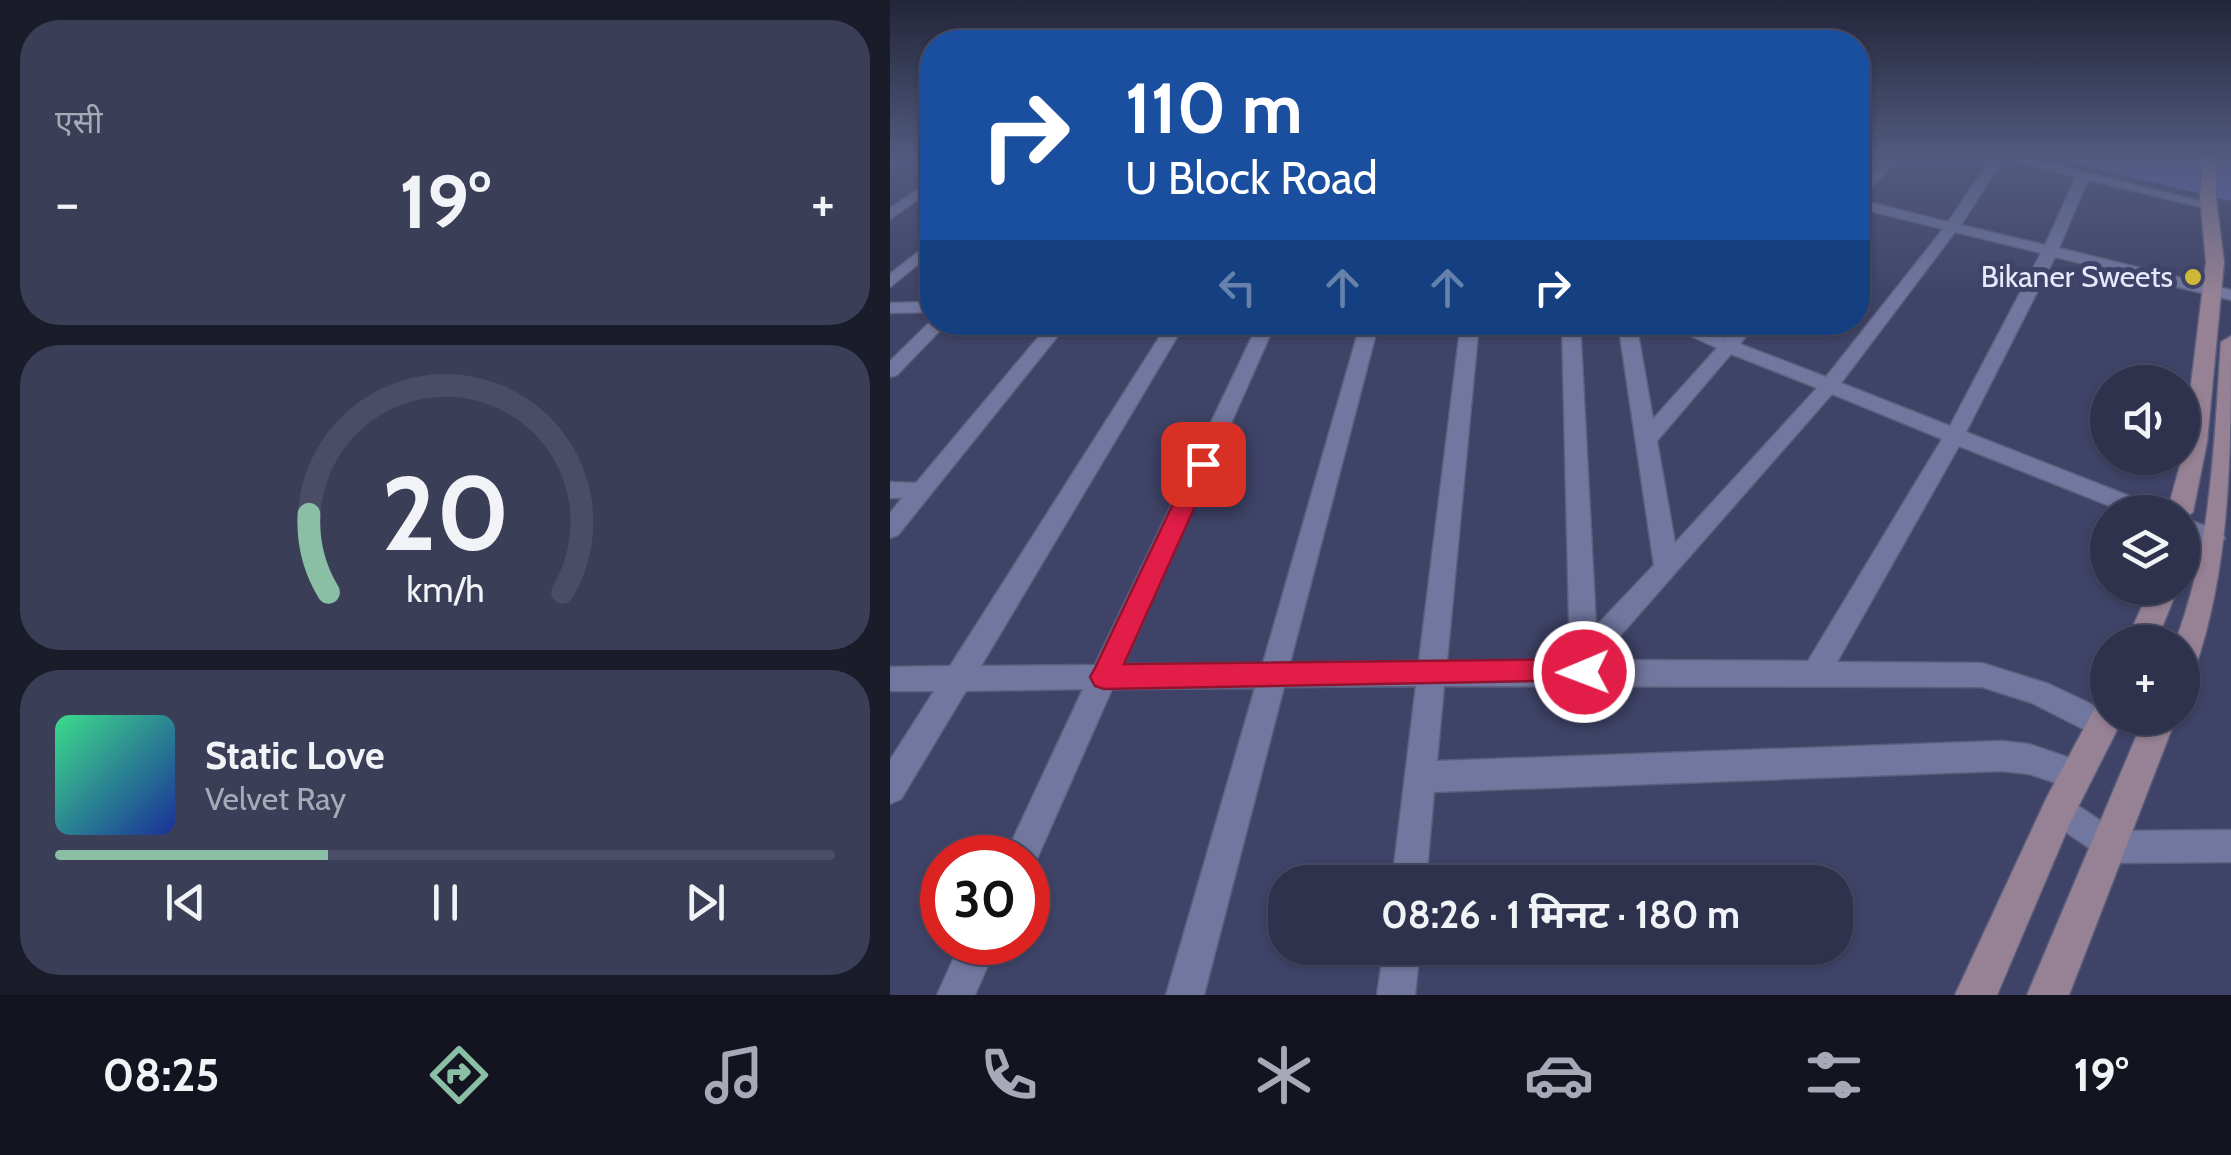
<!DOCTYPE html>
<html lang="hi">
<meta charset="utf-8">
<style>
body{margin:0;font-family:Cabin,"Noto Sans Devanagari",sans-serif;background:#3b3e57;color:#f1f3f6;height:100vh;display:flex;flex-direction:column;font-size:38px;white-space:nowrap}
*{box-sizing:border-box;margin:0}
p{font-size:32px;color:#a7aab6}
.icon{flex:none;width:55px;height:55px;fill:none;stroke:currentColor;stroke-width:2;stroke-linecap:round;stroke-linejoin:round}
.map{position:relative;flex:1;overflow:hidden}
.side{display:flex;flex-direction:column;gap:20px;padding:20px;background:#1a1c2a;width:890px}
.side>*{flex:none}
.hud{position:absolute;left:30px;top:30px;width:950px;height:305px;border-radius:40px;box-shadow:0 2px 8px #0004,0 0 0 2px #4a4d65;background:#1a4fa0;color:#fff;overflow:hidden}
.fabs{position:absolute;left:1200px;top:365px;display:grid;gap:20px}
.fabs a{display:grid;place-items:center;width:110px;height:110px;border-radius:50%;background:#2f324d;box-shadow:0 2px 8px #0004,0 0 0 2px #4a4d65;font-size:50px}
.speed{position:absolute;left:30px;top:835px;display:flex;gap:20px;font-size:50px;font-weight:700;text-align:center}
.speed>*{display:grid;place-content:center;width:130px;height:130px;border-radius:50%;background:#2f324d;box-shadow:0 2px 8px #0004,0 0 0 2px #4a4d65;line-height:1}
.speed .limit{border:15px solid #d22;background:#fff;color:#111}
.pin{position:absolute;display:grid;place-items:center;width:85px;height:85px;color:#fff;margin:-42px;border-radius:20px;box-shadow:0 5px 15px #0006}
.me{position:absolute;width:110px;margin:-55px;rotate:269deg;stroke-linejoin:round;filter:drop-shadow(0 0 8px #0008)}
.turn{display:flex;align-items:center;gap:35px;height:210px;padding:0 40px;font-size:45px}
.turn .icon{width:130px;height:130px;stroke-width:2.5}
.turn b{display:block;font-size:70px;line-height:85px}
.lanes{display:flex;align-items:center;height:95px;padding:0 40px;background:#0003;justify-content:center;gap:50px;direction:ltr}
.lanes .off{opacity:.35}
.big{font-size:75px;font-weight:700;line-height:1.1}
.side .card{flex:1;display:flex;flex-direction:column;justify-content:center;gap:15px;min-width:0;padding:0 35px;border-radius:40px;background:#3b3e57}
.side .dial{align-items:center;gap:0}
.dial svg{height:260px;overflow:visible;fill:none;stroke:#4a4d65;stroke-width:7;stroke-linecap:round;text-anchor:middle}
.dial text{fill:#f1f3f6;stroke:none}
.song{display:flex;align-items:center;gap:30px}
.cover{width:120px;height:120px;border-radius:15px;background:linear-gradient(135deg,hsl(150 70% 55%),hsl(230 70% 35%))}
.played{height:10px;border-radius:5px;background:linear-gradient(90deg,#8abfa5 35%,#4a4d65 35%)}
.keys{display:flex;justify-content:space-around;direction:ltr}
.heat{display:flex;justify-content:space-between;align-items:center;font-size:55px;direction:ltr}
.trip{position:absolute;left:378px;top:865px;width:585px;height:100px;border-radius:40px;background:#2f324d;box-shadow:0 2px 8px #0004,0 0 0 2px #4a4d65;font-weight:700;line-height:100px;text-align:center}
.tabs{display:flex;height:160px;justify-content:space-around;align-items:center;background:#13141f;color:#a7aab6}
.tabs .icon{width:70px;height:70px}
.tabs .active{color:#8abfa5}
.tabs b{font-size:45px;color:#f1f3f6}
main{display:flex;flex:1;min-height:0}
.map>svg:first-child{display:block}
.water{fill:#5f62bb}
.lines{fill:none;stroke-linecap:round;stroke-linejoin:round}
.minor-casing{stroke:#5c5f7c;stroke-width:3}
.secondary-casing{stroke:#5c5f7c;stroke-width:3}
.minor{fill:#72779f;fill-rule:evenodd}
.secondary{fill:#978295;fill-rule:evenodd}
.route{fill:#e11d48;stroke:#92132f;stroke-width:2.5}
.poi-dot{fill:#ceb837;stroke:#3f4367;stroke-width:4}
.labels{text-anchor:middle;stroke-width:10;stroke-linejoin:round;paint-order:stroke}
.far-poi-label{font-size:30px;fill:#e6e9fb;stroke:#3f4367;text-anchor:end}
</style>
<main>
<section class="side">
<div class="card"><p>एसी</p>
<div class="heat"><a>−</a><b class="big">19°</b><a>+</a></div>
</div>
<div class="card dial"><svg viewBox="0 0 100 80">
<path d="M14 69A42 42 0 1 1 86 69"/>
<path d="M14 69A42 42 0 0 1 8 45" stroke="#8abfa5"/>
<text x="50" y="56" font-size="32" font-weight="700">20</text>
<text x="50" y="72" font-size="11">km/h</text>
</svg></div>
<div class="card">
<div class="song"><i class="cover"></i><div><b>Static Love</b><p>Velvet Ray</p></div></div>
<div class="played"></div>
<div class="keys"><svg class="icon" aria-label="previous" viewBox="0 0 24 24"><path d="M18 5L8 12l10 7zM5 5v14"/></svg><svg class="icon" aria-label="pause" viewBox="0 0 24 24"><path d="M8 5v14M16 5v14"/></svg><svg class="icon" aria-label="next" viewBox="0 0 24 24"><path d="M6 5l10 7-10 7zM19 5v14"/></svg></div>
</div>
</section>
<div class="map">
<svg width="1341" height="995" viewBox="0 0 1341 995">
<rect width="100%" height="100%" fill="#3f4367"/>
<path class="water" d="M1165,159L1341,161V201Z"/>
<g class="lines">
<g class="minor-casing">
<path id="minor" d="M0,159H12L0,167Z
M995,159H1008L970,200L1058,222L1101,159H1113L1071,225L1155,245L1186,177L1119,159H1142L1326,205L1319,209L1198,180L1169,248L1341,290V300L1165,257L1076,432L1265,506L1268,512H1235L1069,446L947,662L1092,663L1159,684L1218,712V718H1224L1228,725L1223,735L1213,739L1142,703L1092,687L554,686L547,761L1111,741L1139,744L1198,764L1202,775L1198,786L1187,790L1139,774L1111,771L544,792L536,882H502L526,686L394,687L314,995H276L365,688L222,689L142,870L138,872V858H114L193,689L76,691L11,799L0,804V760L44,691H0V667L60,666L279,322H296L91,666L205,665L369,322H386L234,664L373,663L471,322H489L400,663L529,661L571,322H589L557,661L680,660L672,322H690L706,626L764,565L728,322H746L763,419L827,348L770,322H795L835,338L849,322H867L850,344L936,377L1053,229L968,208V189ZM1065,232L1151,253L1060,426L951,383ZM841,354L927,388L785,543L767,441ZM942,394L1052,439L918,661L709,660Z
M42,180V190L0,219V208Z
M42,241V253L0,287V274Z
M42,302V312L0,313V303Z
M42,320L58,322L7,375L0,377V361Z
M161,322H179L8,535L0,538V513L12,498H0V482L26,483Z
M1292,517L1331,532L1335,538L1331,544L1323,547L1292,536Z
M1169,793L1226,831L1341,830V862L1221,863L1158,820L1153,809L1158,798Z
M71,942H108L85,995H47Z
M494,948H530L525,995H487Z"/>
</g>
<g class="secondary-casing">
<path id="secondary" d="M1312,159H1326V198L1334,262L1317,442L1303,512L1292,521V512H1277L1292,458L1316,262L1310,198Z
M1341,336C1341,449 1341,569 1303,674L1292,678V642H1285C1322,547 1324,442 1331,342Z
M1260,588H1288L1266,642H1236Z
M1218,700V718H1233L1181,821L1107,995H1065L1157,797L1207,704Z
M1254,718H1286L1179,995H1137Z"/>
</g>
<use href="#minor" class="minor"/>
<use href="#secondary" class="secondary"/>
</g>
<linearGradient id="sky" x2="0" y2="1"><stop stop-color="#232539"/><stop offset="0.53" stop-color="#525b7f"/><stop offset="1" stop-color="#525b7f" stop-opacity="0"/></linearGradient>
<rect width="1341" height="298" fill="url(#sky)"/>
<path class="route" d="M313,457L324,464L234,664L694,659L704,663L708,672L704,680L214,689L205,686L200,677L205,668L302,464Z"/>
<circle class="poi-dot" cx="1303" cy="277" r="10"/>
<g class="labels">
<g class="far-poi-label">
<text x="1283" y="287">Bikaner Sweets</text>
</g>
</g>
</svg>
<div class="fabs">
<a><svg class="icon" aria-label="sound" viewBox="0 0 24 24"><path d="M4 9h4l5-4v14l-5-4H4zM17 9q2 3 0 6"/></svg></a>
<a><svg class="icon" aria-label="layers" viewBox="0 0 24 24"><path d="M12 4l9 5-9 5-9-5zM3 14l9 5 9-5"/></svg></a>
<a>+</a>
</div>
<div class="speed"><div class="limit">30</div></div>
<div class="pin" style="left:313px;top:464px;background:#d93025"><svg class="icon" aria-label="arrive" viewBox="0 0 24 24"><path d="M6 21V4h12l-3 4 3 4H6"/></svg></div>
<svg class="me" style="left:694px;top:672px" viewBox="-20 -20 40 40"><circle r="17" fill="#e11d48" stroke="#fff" stroke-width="3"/><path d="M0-11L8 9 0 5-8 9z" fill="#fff"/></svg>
<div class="trip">08:26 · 1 मिनट · 180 m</div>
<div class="hud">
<div class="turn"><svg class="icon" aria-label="right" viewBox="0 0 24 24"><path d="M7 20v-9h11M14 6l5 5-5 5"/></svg><div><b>110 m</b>U Block Road</div></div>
<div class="lanes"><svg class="icon off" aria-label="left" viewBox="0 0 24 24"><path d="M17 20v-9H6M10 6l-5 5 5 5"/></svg><svg class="icon off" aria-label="ahead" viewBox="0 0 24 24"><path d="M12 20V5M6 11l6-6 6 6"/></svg><svg class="icon off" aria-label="ahead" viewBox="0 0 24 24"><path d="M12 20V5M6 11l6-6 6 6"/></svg><svg class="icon" aria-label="right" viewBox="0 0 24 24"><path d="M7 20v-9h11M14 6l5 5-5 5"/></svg></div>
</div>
</div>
</main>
<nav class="tabs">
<b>08:25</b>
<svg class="icon active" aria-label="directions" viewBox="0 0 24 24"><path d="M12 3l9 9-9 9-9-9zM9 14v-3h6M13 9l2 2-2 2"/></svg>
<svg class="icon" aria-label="music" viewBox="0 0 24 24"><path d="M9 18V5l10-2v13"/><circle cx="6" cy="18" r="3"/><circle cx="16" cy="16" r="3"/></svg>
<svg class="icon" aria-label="phone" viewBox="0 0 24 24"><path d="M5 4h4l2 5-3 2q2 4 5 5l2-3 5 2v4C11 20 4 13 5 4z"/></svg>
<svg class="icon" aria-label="climate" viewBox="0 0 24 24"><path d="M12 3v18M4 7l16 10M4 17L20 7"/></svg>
<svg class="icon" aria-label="car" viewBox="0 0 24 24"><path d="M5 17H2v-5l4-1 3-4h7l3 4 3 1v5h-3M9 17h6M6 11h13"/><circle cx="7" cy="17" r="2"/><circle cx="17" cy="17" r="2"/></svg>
<svg class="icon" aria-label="filters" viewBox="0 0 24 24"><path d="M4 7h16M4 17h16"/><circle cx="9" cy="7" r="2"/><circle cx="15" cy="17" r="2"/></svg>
<b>19°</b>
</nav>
